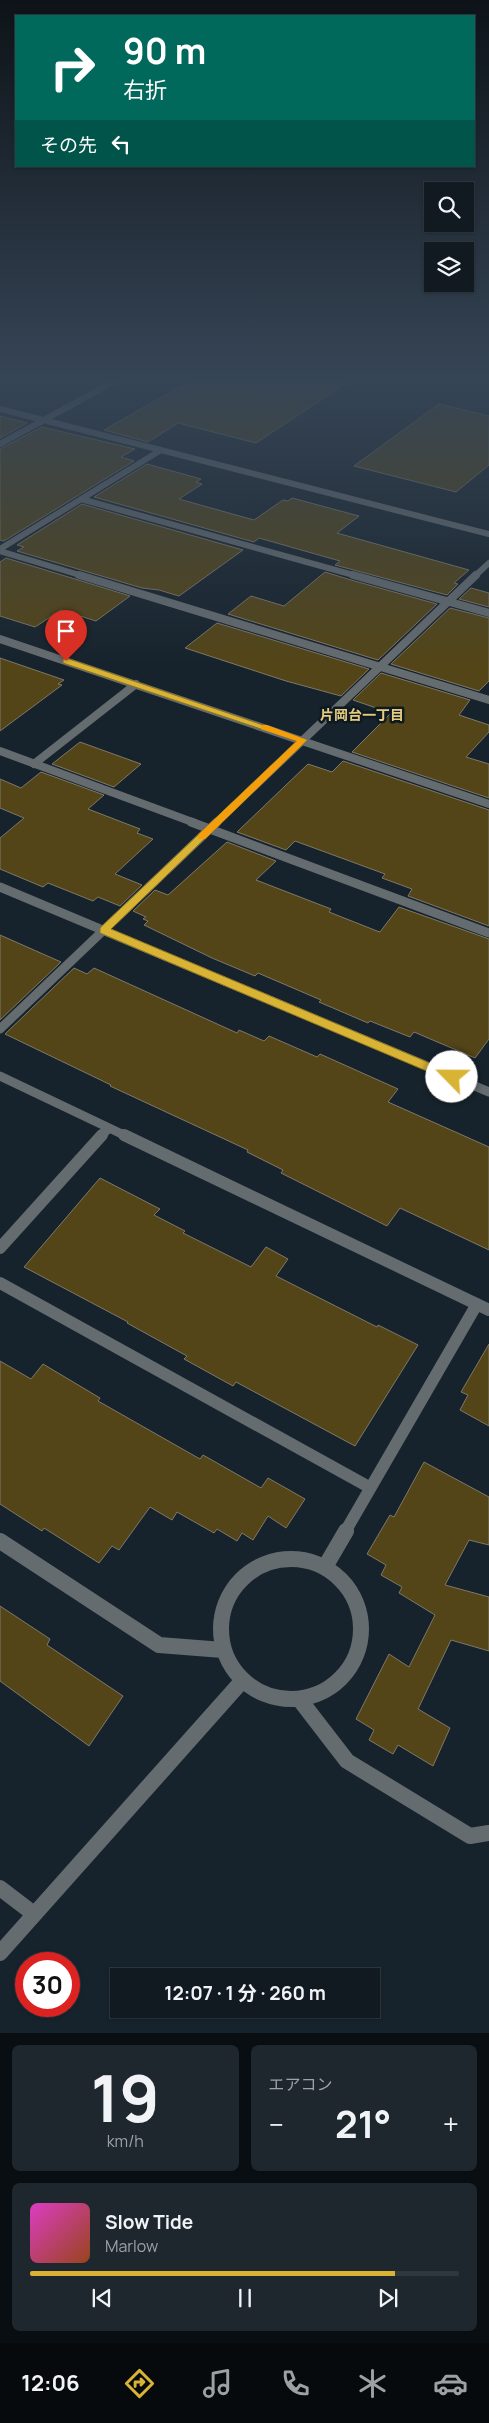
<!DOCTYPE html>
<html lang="ja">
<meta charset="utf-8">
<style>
body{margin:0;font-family:Manrope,"Noto Sans JP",sans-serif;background:#1e272e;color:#f1f3f6;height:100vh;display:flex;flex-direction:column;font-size:19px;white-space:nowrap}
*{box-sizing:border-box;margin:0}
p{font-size:16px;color:#9ca1a5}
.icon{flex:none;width:28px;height:28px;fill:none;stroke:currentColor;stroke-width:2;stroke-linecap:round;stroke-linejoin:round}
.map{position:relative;height:2033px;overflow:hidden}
.panel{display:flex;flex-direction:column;gap:12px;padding:12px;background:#090e12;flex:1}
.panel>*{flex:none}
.top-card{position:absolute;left:15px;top:15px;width:460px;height:152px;border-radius:0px;box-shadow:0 1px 4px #0004,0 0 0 1px #30383f;background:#00695c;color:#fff;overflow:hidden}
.buttons{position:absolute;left:424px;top:182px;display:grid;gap:10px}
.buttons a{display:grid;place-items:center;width:50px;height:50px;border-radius:0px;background:#111a21;box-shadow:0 1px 4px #0004,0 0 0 1px #30383f;font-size:25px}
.speed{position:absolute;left:15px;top:1952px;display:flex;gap:10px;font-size:25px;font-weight:700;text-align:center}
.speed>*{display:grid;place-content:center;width:65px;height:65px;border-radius:50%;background:#111a21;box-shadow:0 1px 4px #0004,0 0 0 1px #30383f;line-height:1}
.speed .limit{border:8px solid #d22;background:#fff;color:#111}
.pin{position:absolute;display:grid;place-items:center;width:42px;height:42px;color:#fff;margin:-51px -21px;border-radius:50% 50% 50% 0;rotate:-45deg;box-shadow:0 0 5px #0007}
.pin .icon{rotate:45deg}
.me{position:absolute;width:55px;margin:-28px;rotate:293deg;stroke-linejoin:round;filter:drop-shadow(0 0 4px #0008)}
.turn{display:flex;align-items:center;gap:18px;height:105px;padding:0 25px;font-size:22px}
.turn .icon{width:65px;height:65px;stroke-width:2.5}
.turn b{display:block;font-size:35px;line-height:42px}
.then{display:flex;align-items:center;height:48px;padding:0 25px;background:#0003;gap:10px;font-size:19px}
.big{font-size:38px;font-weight:700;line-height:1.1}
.panel .tile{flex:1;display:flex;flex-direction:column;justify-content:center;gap:8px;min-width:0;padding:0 18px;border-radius:8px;background:#1e272e}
.panel .dial{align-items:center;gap:0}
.dial b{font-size:65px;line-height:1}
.song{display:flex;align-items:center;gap:15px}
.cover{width:60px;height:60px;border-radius:8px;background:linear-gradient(135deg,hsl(310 70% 55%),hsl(20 70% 35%))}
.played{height:5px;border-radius:2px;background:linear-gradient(90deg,#d9b334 85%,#30383f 85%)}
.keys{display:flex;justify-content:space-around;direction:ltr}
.heat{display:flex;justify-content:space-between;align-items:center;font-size:28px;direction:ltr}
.panel .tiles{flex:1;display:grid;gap:12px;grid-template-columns:1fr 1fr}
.tile:last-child{grid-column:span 2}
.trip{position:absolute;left:110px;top:1968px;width:270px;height:50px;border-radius:0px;background:#111a21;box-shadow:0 1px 4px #0004,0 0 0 1px #30383f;font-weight:700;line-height:50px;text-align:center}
.dock{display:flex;height:80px;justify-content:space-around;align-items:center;background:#070a0d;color:#9ca1a5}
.dock .icon{width:35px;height:35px}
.dock .selected{color:#d9b334}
.dock b{font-size:22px;color:#f1f3f6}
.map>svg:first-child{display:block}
.building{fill:#534518;stroke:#7e7869}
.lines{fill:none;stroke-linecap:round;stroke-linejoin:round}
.pedestrian{stroke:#656c70;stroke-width:8}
.minor-far4{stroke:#656c70;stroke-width:6}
.minor-far3{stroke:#656c70;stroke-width:8}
.minor-far2{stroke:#656c70;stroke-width:9}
.minor-far1{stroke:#656c70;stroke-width:12}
.minor{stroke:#656c70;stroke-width:16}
.tertiary{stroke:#656c70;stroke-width:6}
.route{fill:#d9b334;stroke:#8d7422}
.slow{fill:#f59e0b}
.labels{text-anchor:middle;stroke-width:5;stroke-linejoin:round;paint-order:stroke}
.far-neighbourhood-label{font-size:14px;font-weight:bold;fill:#e5cc7f;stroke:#0e1a22}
</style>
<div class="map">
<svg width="489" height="2033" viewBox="0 0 489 2033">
<rect width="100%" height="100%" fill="#17232c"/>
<path class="building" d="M192,380H351L256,443L178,423L148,442L104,430Z
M439,404L489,416V465L456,492L354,466Z
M0,416L27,423L0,438Z
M42,427L135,449L121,457L134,461L4,541L0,540V449Z
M147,464L201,479L196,482L202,484L179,499L254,520L283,500L288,501L292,498L359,516L337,533L469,570L454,583L458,584L447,595L335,565L340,561L259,538L254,542L94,497Z
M82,504L243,550L179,596L159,590L142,588L17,551L24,547L17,545Z
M6,558L75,579L130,596L96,621L61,610L35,627L0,616V562Z
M325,572L351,580L437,604L378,660L228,614L251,596L284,606Z
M471,588L489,593V607L459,599Z
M450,608L489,618V681L479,691L391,664Z
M217,623L369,669L341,696L286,681L185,648Z
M0,658L64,680L58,684L62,685L0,731Z
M381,673L470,700L459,715L489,725V732L466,757L489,764V798L352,752L391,713L353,700Z
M80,742L141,764L114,787L52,764Z
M343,761L489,810V926L408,896L412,889L382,878L385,874L295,841L286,850L237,832L308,764L332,772Z
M41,772L104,795L88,809L140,829L137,833L153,839L115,874L142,885L120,906L98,897L93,901L48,883L43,887L0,869V838L24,818L0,808V779L21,788Z
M227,842L276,861L256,880L331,909L329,912L377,931L380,932L399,907L489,939V1039L475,1058L414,1032L410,1037L370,1021L368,1023L319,1002L321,1000L258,973L255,976L212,958L144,925L148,921L143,919L146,917L133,911L155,890L168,895Z
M0,935L61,962L0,1020Z
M74,968L87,974L94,968L237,1033L239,1030L264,1041L269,1036L317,1057L320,1054L398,1089L388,1102L489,1147V1250L400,1208L387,1226L281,1173L283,1170L247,1152L248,1150L110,1086L111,1085L5,1034Z
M100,1178L160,1209L154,1215L185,1231L183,1233L251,1267L266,1247L288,1259L276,1276L377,1327L378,1325L418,1345L355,1446L236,1382L233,1386L184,1359L187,1356L127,1323L128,1322L24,1267Z
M489,1344V1426L460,1410L468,1395L461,1392Z
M0,1361L31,1379L43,1364L100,1398L98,1401L200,1459L203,1455L261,1488L268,1478L305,1499L286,1528L268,1516L253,1540L242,1533L237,1541L217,1529L214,1533L177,1512L172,1520L150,1507L119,1550L112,1546L99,1563L44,1528L42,1531L0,1504Z
M424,1462L489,1497V1545L469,1540L445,1585L489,1597V1651L451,1640L418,1709L450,1728L433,1766L398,1745L393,1754L369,1740L374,1730L356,1719L389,1654L409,1667L435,1615L399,1593L402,1587L381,1575L386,1565L367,1554L390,1515L394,1517Z
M0,1606L50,1639L47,1645L123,1696L89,1746L0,1681Z"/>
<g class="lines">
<path class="pedestrian" d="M34,764L136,684"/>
<path class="minor-far4" d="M81,499L357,576
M0,549L161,450
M0,551L83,576
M475,576L489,563"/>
<path class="minor-far3" d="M79,575L489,700
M353,575L489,613
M0,639L489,804
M0,751L195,823
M216,823L476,575"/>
<path class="minor-far2" d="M191,822L489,933
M0,887L489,1092
M0,1029L217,822
M0,1076L126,1136
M101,1136L109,1128"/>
<path class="minor-far1" d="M124,1135L489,1310
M0,1248L102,1135
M0,1283L369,1487
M345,1532L477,1304"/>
<path class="minor" d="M0,1541L159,1645L223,1650
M221 1629a70 70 0 1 1 140 0a70 70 0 1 1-140 0Z
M325,1567L346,1531
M300,1700L347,1761L470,1836L489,1833
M0,1888L34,1914
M0,1953L243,1680"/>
<path class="tertiary" d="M0,409L489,534
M0,444L117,380"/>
</g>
<linearGradient id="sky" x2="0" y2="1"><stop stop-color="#0d1318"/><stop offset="0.57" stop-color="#364556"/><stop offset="1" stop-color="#364556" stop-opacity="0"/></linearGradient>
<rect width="489" height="665" fill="url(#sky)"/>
<path class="route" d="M63,659H69L307,740L111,929L456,1074L458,1077L456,1080H448L100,933V928L297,741L63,663Z"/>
<path class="slow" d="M261,725H267L307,740L205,839H198V835L297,741L261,729Z"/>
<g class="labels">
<g class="far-neighbourhood-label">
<text x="362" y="720">片岡台一丁目</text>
</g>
</g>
</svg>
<div class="buttons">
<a><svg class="icon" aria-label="search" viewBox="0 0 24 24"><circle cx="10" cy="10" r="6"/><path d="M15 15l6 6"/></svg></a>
<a><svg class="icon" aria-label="layers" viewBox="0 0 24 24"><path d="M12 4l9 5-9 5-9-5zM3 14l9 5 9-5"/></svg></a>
</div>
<div class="speed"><div class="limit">30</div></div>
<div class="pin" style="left:66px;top:661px;background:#d93025"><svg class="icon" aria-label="arrive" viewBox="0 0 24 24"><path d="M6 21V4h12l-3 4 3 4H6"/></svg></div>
<svg class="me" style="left:452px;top:1077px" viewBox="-20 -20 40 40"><circle r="19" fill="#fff"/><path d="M0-13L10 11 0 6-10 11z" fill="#d9b334"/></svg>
<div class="trip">12:07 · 1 分 · 260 m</div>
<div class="top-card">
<div class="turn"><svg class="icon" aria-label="right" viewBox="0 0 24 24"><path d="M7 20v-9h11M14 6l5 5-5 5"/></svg><div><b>90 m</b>右折</div></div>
<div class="then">その先<svg class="icon" aria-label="left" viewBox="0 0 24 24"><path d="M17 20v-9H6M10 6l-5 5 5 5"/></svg></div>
</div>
</div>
<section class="panel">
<div class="tiles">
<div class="tile dial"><b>19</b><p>km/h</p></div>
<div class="tile"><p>エアコン</p>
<div class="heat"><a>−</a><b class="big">21°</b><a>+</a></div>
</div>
<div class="tile">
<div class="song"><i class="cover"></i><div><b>Slow Tide</b><p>Marlow</p></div></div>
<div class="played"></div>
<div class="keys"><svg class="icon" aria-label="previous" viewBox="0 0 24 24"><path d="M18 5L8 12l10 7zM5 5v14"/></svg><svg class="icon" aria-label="pause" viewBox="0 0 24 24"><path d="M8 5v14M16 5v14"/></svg><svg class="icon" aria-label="next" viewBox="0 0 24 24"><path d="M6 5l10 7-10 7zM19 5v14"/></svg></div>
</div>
</div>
</section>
<nav class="dock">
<b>12:06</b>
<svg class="icon selected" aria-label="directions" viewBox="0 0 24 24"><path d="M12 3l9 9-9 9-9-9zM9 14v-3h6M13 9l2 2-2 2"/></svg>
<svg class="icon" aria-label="music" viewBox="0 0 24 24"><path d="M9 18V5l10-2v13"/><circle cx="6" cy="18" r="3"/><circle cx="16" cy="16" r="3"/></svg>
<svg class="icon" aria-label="phone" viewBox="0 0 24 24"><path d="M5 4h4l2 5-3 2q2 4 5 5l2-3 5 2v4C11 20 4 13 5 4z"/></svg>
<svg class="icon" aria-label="climate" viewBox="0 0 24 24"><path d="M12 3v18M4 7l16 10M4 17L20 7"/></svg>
<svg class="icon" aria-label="car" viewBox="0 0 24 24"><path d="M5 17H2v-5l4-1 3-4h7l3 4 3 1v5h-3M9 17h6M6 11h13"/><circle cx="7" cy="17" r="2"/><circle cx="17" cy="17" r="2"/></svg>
</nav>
